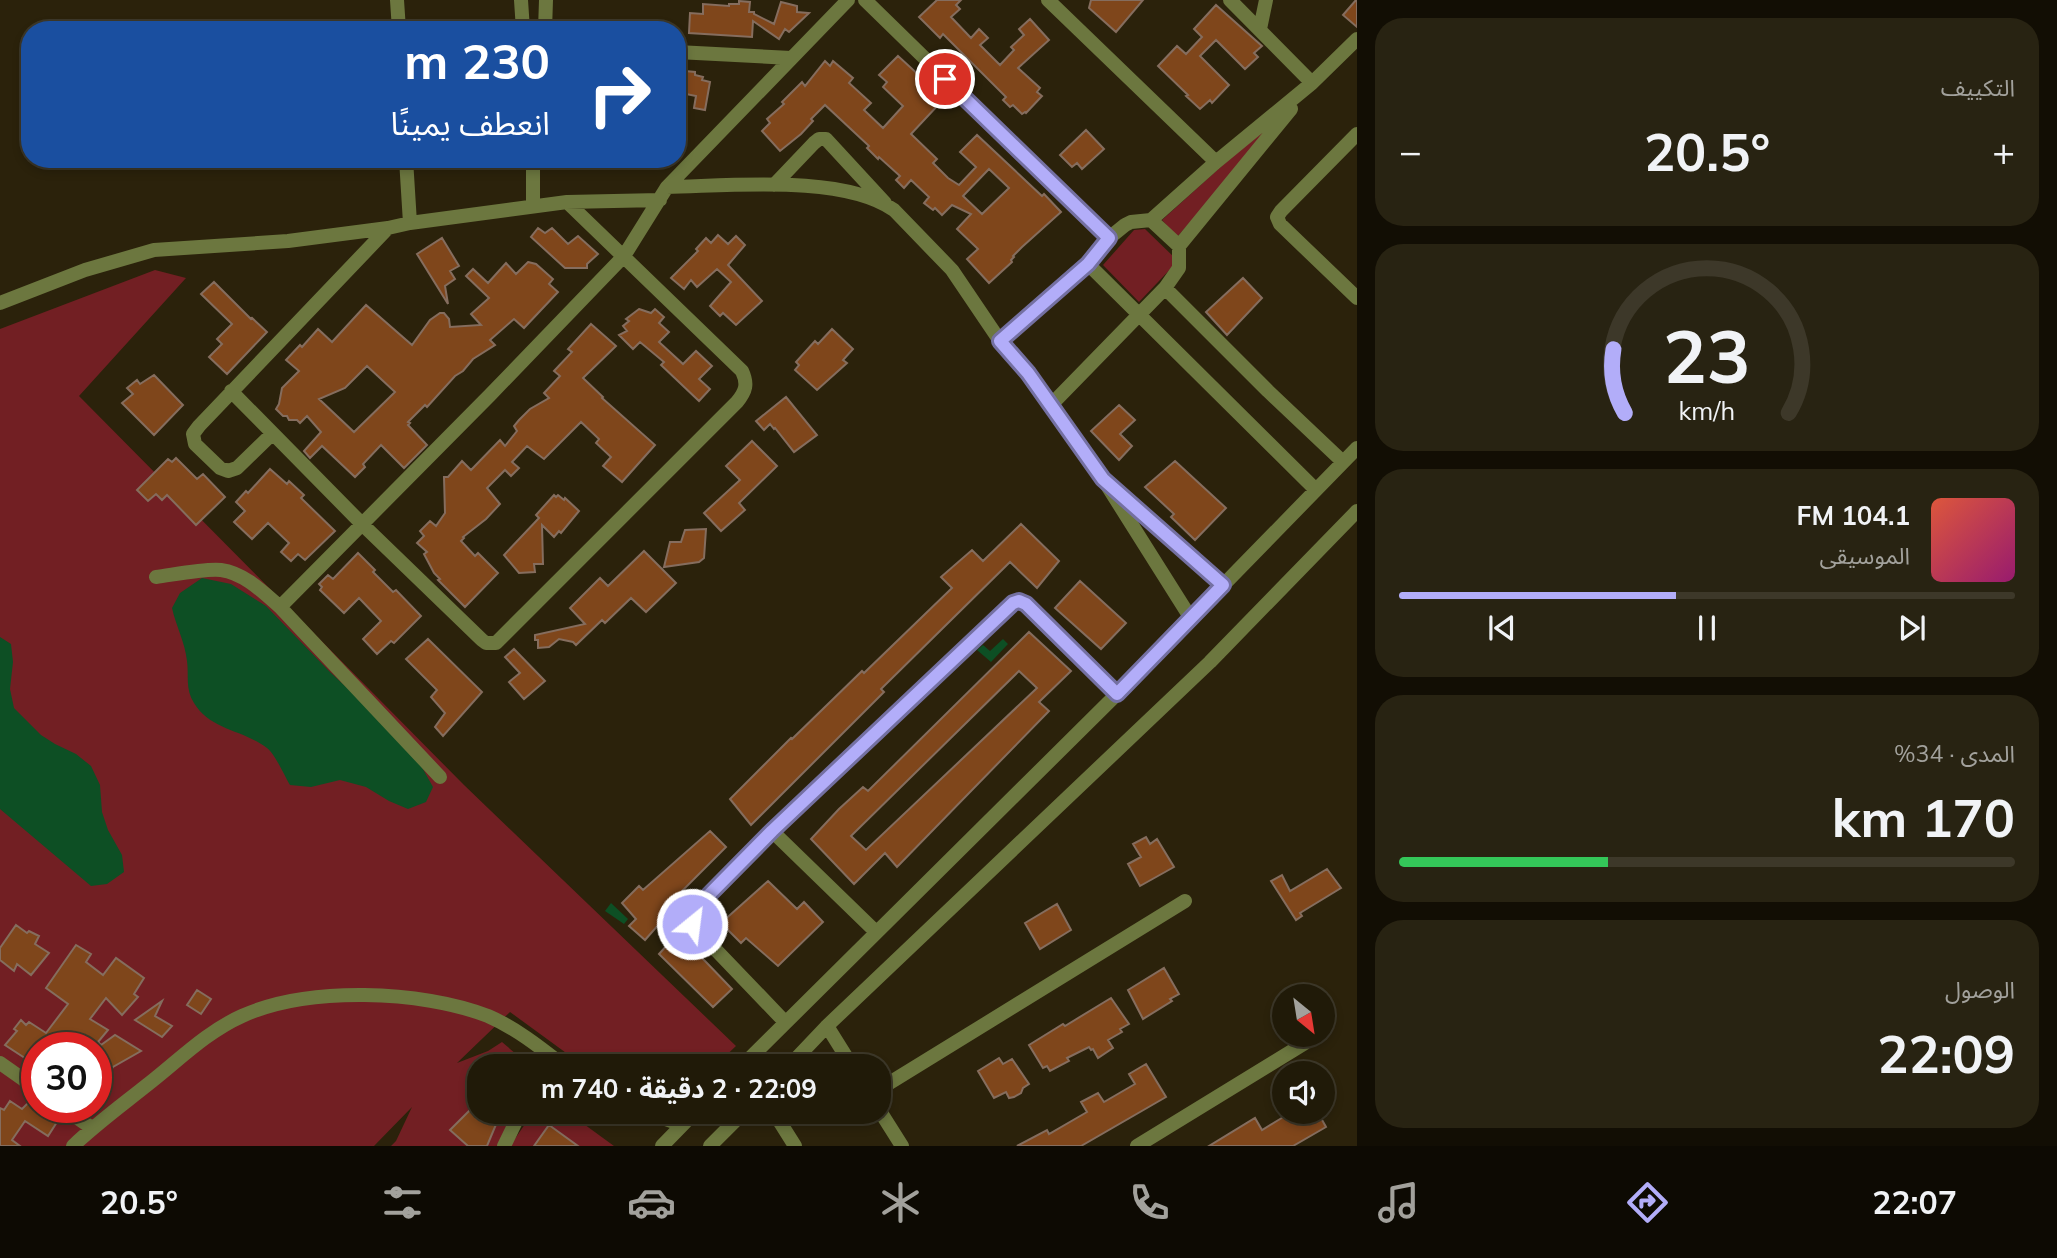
<!DOCTYPE html>
<html lang="ar">
<meta charset="utf-8">
<style>
body{margin:0;font-family:Mulish,"Noto Sans Arabic",sans-serif;background:#282312;color:#f1f3f6;direction:rtl;height:100vh;display:flex;flex-direction:column;font-size:26px;white-space:nowrap}
*{box-sizing:border-box;margin:0}
p{font-size:23px;color:#a2a19c}
.icon{flex:none;width:38px;height:38px;fill:none;stroke:currentColor;stroke-width:2;stroke-linecap:round;stroke-linejoin:round}
.map{position:relative;flex:1;overflow:hidden;direction:ltr}
.panel{display:flex;flex-direction:column;gap:18px;padding:18px;background:#120e04;width:700px}
.panel>*{flex:none}
.hud{position:absolute;left:21px;top:21px;width:665px;height:147px;border-radius:28px;box-shadow:0 4px 10px #0003,0 0 0 2px #3d3829;direction:rtl;background:#1a4fa0;color:#fff;overflow:hidden}
.needle{width:46px;rotate:150deg}
.buttons{position:absolute;left:1272px;top:984px;display:grid;gap:14px}
.buttons a{display:grid;place-items:center;width:63px;height:63px;border-radius:50%;background:#201a08;box-shadow:0 4px 10px #0003,0 0 0 2px #3d3829;font-size:35px}
.speed{position:absolute;left:21px;top:1032px;display:flex;gap:14px;font-size:35px;font-weight:700;text-align:center}
.speed>*{display:grid;place-content:center;width:91px;height:91px;border-radius:50%;background:#201a08;box-shadow:0 4px 10px #0003,0 0 0 2px #3d3829;line-height:1}
.speed .limit{border:10px solid #d22;background:#fff;color:#111}
.pin{position:absolute;display:grid;place-items:center;width:60px;height:60px;color:#fff;margin:-30px;border:4px solid #fff;border-radius:50%;box-shadow:0 2px 7px #0007}
.me{position:absolute;width:77px;margin:-38px;rotate:29deg;stroke-linejoin:round;filter:drop-shadow(0 0 5px #0008)}
.turn{display:flex;align-items:center;gap:24px;height:147px;padding:0 21px;font-size:32px}
.turn .icon{width:91px;height:91px;stroke-width:2.5}
.turn b{display:block;font-size:49px;line-height:60px}
.big{font-size:52px;font-weight:700;line-height:1.1}
.panel .tile{flex:1;display:flex;flex-direction:column;justify-content:center;gap:10px;min-width:0;padding:0 24px;border-radius:28px;background:#282312}
.panel .dial{align-items:center;gap:0}
.dial svg{height:182px;overflow:visible;fill:none;stroke:#3d3829;stroke-width:7;stroke-linecap:round;text-anchor:middle}
.dial text{fill:#f1f3f6;stroke:none}
.song{display:flex;align-items:center;gap:21px}
.cover{width:84px;height:84px;border-radius:10px;background:linear-gradient(135deg,hsl(10 70% 55%),hsl(320 70% 35%))}
.played{height:7px;border-radius:4px;background:linear-gradient(90deg,#b2adf9 45%,#3d3829 45%)}
.keys{display:flex;justify-content:space-around;direction:ltr}
.heat{display:flex;justify-content:space-between;align-items:center;font-size:38px;direction:ltr}
.charge{height:10px;border-radius:5px;background:linear-gradient(90deg,#34c759 34%,#3d3829 0)}
.trip{position:absolute;left:467px;top:1054px;width:424px;height:70px;border-radius:28px;background:#201a08;box-shadow:0 4px 10px #0003,0 0 0 2px #3d3829;font-weight:700;line-height:70px;text-align:center;direction:rtl}
.menu{display:flex;height:112px;justify-content:space-around;align-items:center;background:#0d0a03;color:#a2a19c}
.menu .icon{width:49px;height:49px}
.menu .on{color:#b2adf9}
.menu b{font-size:32px;color:#f1f3f6}
main{display:flex;flex:1;min-height:0}
.map>svg:first-child{display:block}
.green{fill:#721f23;fill-rule:evenodd}
.water{fill:#0d4f24}
.building{fill:#7f461b;stroke:#856d5e;stroke-width:2;fill-rule:evenodd}
.lines{fill:none;stroke-linecap:round;stroke-linejoin:round}
.minor{stroke:#6c773f;stroke-width:14}
.route-casing{stroke:#7470a2;stroke-width:18}
.route{stroke:#b2adf9;stroke-width:12}
</style>
<main>
<section class="panel">
<div class="tile"><p>التكييف</p>
<div class="heat"><a>−</a><b class="big">20.5°</b><a>+</a></div>
</div>
<div class="tile dial"><svg viewBox="0 0 100 80">
<path d="M14 69A42 42 0 1 1 86 69"/>
<path d="M14 69A42 42 0 0 1 9 41" stroke="#b2adf9"/>
<text x="50" y="56" font-size="32" font-weight="700">23</text>
<text x="50" y="72" font-size="11">km/h</text>
</svg></div>
<div class="tile">
<div class="song"><i class="cover"></i><div><b>104.1 FM</b><p>الموسيقى</p></div></div>
<div class="played"></div>
<div class="keys"><svg class="icon" aria-label="previous" viewBox="0 0 24 24"><path d="M18 5L8 12l10 7zM5 5v14"/></svg><svg class="icon" aria-label="pause" viewBox="0 0 24 24"><path d="M8 5v14M16 5v14"/></svg><svg class="icon" aria-label="next" viewBox="0 0 24 24"><path d="M6 5l10 7-10 7zM19 5v14"/></svg></div>
</div>
<div class="tile"><p>المدى · 34%</p><b class="big">170 km</b><div class="charge"></div></div>
<div class="tile"><p>الوصول</p><b class="big">22:09</b></div>
</section>
<div class="map">
<svg width="1357" height="1146" viewBox="0 0 1357 1146">
<rect width="100%" height="100%" fill="#2b220b"/>
<path class="green" d="M1277,124L1177,237L1162,220L1266,126Z
M1145,229L1178,261L1139,302L1103,265L1134,230Z
M155,270L186,278L79,396L464,785L736,1046L715,1066H584L510,1012L457,1063L488,1051L502,1042L530,1066H480V1111H515L503,1146H391L396,1141L412,1107L374,1146H0V329ZM37,1048H96V1108H37Z
M534,1111H566L614,1146H510Z"/>
<path class="water" d="M202,578L231,584L266,606L330,672L381,719L418,760L433,787L426,802L408,809L389,801L366,787L340,780L311,787L290,785C284,775 275,754 267,748C244,730 210,730 194,703C185,689 189,675 187,661C185,642 176,626 172,608L180,593Z
M0,637L11,644L13,662L10,689L14,708L41,735L55,744L76,754L91,766L100,785L102,812L108,830L122,855L124,872L107,884L91,886L0,809Z
M1003,639L1008,644L991,662L977,650L983,645L990,651Z
M611,903L628,919L624,924L605,911Z"/>
<path class="building" d="M937,0H961L956,5L960,9L951,17L971,38L979,29L988,38L980,45L1000,65L1014,50L1011,47L1024,35L1019,29L1030,19L1049,40L1018,68L1040,88L1037,92L1042,96L1026,113L1025,112L1022,114L1013,105L1010,107L1003,100L1006,97L943,34L940,38L919,17Z
M1091,0H1143L1116,32L1089,8Z
M1356,0H1357V27L1343,15Z
M739,1L750,2L749,12H754V14L774,24L781,2L797,6V12L809,13L789,32L785,29L779,39L753,21L752,37L689,33L690,13L703,14V4L729,6V4H739Z
M1216,5L1262,46L1254,53L1258,57L1245,69L1216,40L1200,56L1229,85L1212,103L1210,100L1200,109L1186,96L1188,95L1158,66L1177,46L1186,54L1202,37L1194,29Z
M898,56L921,77L917,82L940,103L911,134L937,159L933,163L948,178L959,185L976,167L960,152L977,135L1042,196L1044,194L1061,212L1022,247L1013,256L1014,257L1011,260L1012,262L989,283L967,259L978,249L957,229L971,214L952,205L942,215L935,208L933,210L924,203L929,197L911,180L904,188L896,180L900,176L879,157L878,159L867,148L869,146L825,105L811,119L813,121L801,134L780,151L762,131L770,123L767,119L784,104L782,102L802,82L805,86L825,61L830,66L833,61L853,78L849,83L871,103L864,110L883,128L903,106L883,87L887,82L879,75ZM989,169L1009,188L982,214L963,196Z
M685,71L695,72V75L703,77L702,80L710,82L705,110L694,108L696,96L681,93Z
M1086,130L1104,149L1082,169L1077,163L1072,167L1060,155Z
M538,228L545,233L552,228L568,244L578,236L598,254L587,264V268H565L531,237Z
M718,235L728,244L736,236L745,245L728,265L762,301L736,325L723,313L720,316L710,306L731,282L717,269L697,287L691,280L684,289L671,278L698,251L696,249L706,238L711,243Z
M442,238L459,266L450,271L455,279L445,286L448,304L417,254Z
M528,262L536,264L553,279L549,284L558,292L524,328L514,319L490,340L495,345L473,359L463,371L455,376L427,407L425,405L408,422L410,423L408,425L427,445L404,468L381,445L363,464L365,467L355,477L322,446L310,458L304,451L321,432L307,416L300,423L297,420H289L287,416H283L276,409L279,404L282,388L299,371L286,360L300,345L302,347L318,329L332,342L366,305L412,345L430,320L440,313H444L449,319L450,327L481,325L471,314L489,298L466,276L473,269L488,283L506,263L516,274ZM367,366L395,392L354,432L319,399L345,388Z
M1243,278L1262,298L1227,335L1206,312Z
M214,282L251,319L252,318L267,332L227,374L209,357L222,344L217,339L232,324L201,294Z
M639,309L651,313L655,309L664,317L659,323L669,332L659,342L683,364L696,351L712,366L699,379L710,389L699,401L661,365L664,362L640,342L633,349L619,335L627,331L623,326L629,321L626,319Z
M591,324L616,346L583,378L603,397L602,398L655,445L622,482L603,466L611,457L596,443L599,439L581,422L544,459L527,446L512,462L519,468L511,476L505,470L487,488L500,504L486,519L463,537L464,538L461,541L475,556L478,553L498,573L465,607L438,580L440,579L434,573L424,554L427,552L417,543L424,536L420,531L430,521L436,526L445,513L444,477H448L462,461L471,470L500,440L505,446L517,431L514,426L519,420L530,409L549,398L544,393L560,376L554,371L572,352L568,349Z
M832,329L853,349L843,360L847,363L817,390L795,370L799,365L796,362L815,341L818,344Z
M154,375L183,405L154,435L122,403L133,394L127,388L137,380L140,384Z
M786,397L817,435L794,452L775,428L774,429L770,424L764,430L756,421Z
M1119,405L1135,420L1120,434L1132,446L1119,460L1091,431Z
M752,441L777,466L739,503L745,510L721,531L704,513L740,480L726,466Z
M176,458L197,479L203,474L225,497L196,525L167,495L162,500L156,494L148,501L137,490L168,459L172,462Z
M1175,461L1226,508L1195,540L1171,517L1174,514L1145,487Z
M270,469L287,484L289,481L304,495L301,498L335,531L305,560L298,554L291,561L281,552L289,543L268,523L252,539L234,522L245,511L236,502L246,491L248,493Z
M554,495L556,497L558,495L564,500L565,498L579,511L561,533L559,531L554,537L542,525L543,564H534L535,572L519,573L504,555L539,518L536,515Z
M1021,524L1059,561L1037,588L1010,562L881,689L884,692L751,825L730,799L791,738L792,739L862,671L864,673L952,588L941,577L972,550L983,561Z
M706,529L704,558L699,562L664,567L670,542H681L685,530Z
M644,551L676,583L646,612L631,598L605,623L602,620L576,645L573,642L559,639L549,647L538,648V640H535V635L585,624L570,608L600,578L608,586Z
M358,553L375,570L373,572L393,592L396,590L421,616L394,643L391,641L377,654L363,639L381,621L359,598L344,613L320,590L322,587L319,584L328,575L333,579Z
M1080,581L1126,623L1101,649L1055,608Z
M1029,632L1071,671L1039,702L1049,711L897,867L885,853L854,884L811,839L839,809L863,787L868,791ZM1019,671L1037,688L866,850L851,836Z
M428,639L482,692L443,736L435,727L445,713L431,697L437,690L406,659Z
M514,649L545,681L524,699L509,682L520,673L505,657Z
M710,831L726,847L664,909L668,914L645,940L629,926L636,919L622,903L639,886L643,890Z
M1146,837L1150,844L1157,839L1174,867L1140,886L1128,864L1141,857L1133,844Z
M1327,869L1341,888L1300,913L1302,916L1296,920L1271,881L1282,875L1290,891Z
M768,881L797,909L804,902L823,922L778,966L746,938L741,943L721,923Z
M1057,904L1071,930L1040,949L1025,923Z
M16,925L27,933L29,931L39,936L35,944L49,953L31,975L17,964L14,971L0,960V948Z
M678,933L732,989L713,1007L659,954Z
M76,945L91,954L86,962L103,975L116,958L144,978L134,994L138,997L122,1015L106,998L90,1019L108,1030L98,1042L101,1045L115,1035L141,1051L113,1067L96,1093V1048H37V1066L5,1045L17,1031L14,1029L21,1020L26,1025L29,1022L46,1033L68,1004L46,988Z
M1164,968L1179,994L1170,999L1172,1001L1143,1019L1128,990Z
M197,990L211,999L201,1014L187,1005Z
M1111,998L1129,1024L1120,1029L1122,1032L1108,1040L1113,1048L1098,1058L1093,1049L1091,1050L1089,1047L1067,1058L1069,1061L1050,1071L1047,1066L1043,1068L1029,1045L1063,1024L1065,1026Z
M162,1001L155,1016L172,1026L162,1037L135,1020Z
M999,1058L1003,1064L1012,1059L1029,1084L1023,1088L1021,1093L1014,1097L1009,1098L1006,1092L994,1098L978,1071Z
M1146,1064L1166,1097L1081,1146H1017L1047,1130L1049,1134L1087,1112L1081,1102L1098,1093L1104,1102L1135,1084L1129,1074Z
M480,1100V1111H504L497,1122L487,1146H468L450,1130Z
M10,1101L22,1109L28,1103L57,1122L48,1136L25,1121L12,1140L20,1146H0V1108L4,1110Z
M1282,1111H1317L1326,1127L1293,1146H1209L1255,1118L1262,1130L1285,1116Z
M549,1125L578,1146H534Z"/>
<g class="lines">
<path class="minor" d="M397,0L399,30
M521,0L523,30
M865,0L1109,238
M1048,0L1216,162
M1230,0L1312,83
M1260,29L1266,0
M545,30L546,0
M677,52L791,58
M1357,134L1281,211L1277,217L1280,224L1357,298
M406,159L410,223
M533,159V205
M774,185L814,143L819,139H826L885,203
M667,187C729,186 843,174 894,210L952,270L1000,341L1028,373L1103,479L1190,617
M1151,220L1179,246
M1165,288L1268,391L1343,462
M0,303L85,270L154,250L288,241L388,228L410,223L567,202L660,200
M1000,341L1088,264
M231,391L363,525L482,640L486,643H496L737,402C746,391 748,384 742,371L567,202
M1050,406L1165,288L1179,268V246L1291,109
M272,434L237,468L228,471L220,468L195,444L193,434L199,426L388,228
M1316,490L1088,264L1109,238L1125,225L1131,222L1151,220L1216,162L1312,83L1357,39
M1117,491L1223,585
M156,577C172,575 206,568 221,570C244,573 263,592 280,607L440,777
M280,607L490,395L624,256L667,187L848,0
M772,831L876,932
M785,1022L694,927L691,920L694,910L772,831L1009,606L1015,602L1026,604L1117,694
M827,1026L852,1066
M0,1063L37,1089
M742,1066L1117,694L1357,448
M789,1066L827,1026L1210,662L1357,511
M878,1090L1185,901
M63,1108L92,1128
M878,1108L902,1146
M643,1111L682,1125
M773,1111L795,1146
M73,1146C96,1124 122,1105 147,1085C178,1061 206,1032 242,1016C308,986 421,990 488,1016C516,1028 541,1048 564,1066
M504,1146L521,1111
M662,1146L696,1111
M710,1146L745,1111
M1137,1146L1305,1043"/>
</g>
<g class="lines">
<g class="route-casing">
<path id="route" d="M692,924L691,917L694,910L772,831L1013,603L1019,601L1026,604L1117,694L1223,585L1103,479L1028,373L1000,341L1088,264L1109,238L945,79"/>
</g>
<use href="#route" class="route"/>
</g>
</svg>
<div class="buttons">
<a><svg class="needle" viewBox="-14 -14 28 28"><path d="M0-13l5 13h-10z" fill="#e53935"/><path d="M0 13l5-13h-10z" fill="#a2a19c"/></svg></a>
<a><svg class="icon" aria-label="sound" viewBox="0 0 24 24"><path d="M4 9h4l5-4v14l-5-4H4zM17 9q2 3 0 6"/></svg></a>
</div>
<div class="speed"><div class="limit">30</div></div>
<div class="pin" style="left:945px;top:79px;background:#d93025"><svg class="icon" aria-label="arrive" viewBox="0 0 24 24"><path d="M6 21V4h12l-3 4 3 4H6"/></svg></div>
<svg class="me" style="left:692px;top:924px" viewBox="-20 -20 40 40"><circle r="17" fill="#b2adf9" stroke="#fff" stroke-width="3"/><path d="M0-11L8 9 0 5-8 9z" fill="#fff"/></svg>
<div class="trip">22:09 · 2 دقيقة · 740 m</div>
<div class="hud">
<div class="turn"><svg class="icon" aria-label="right" viewBox="0 0 24 24"><path d="M7 20v-9h11M14 6l5 5-5 5"/></svg><div><b>230 m</b>انعطف يمينًا</div></div>
</div>
</div>
</main>
<nav class="menu">
<b>22:07</b>
<svg class="icon on" aria-label="directions" viewBox="0 0 24 24"><path d="M12 3l9 9-9 9-9-9zM9 14v-3h6M13 9l2 2-2 2"/></svg>
<svg class="icon" aria-label="music" viewBox="0 0 24 24"><path d="M9 18V5l10-2v13"/><circle cx="6" cy="18" r="3"/><circle cx="16" cy="16" r="3"/></svg>
<svg class="icon" aria-label="phone" viewBox="0 0 24 24"><path d="M5 4h4l2 5-3 2q2 4 5 5l2-3 5 2v4C11 20 4 13 5 4z"/></svg>
<svg class="icon" aria-label="climate" viewBox="0 0 24 24"><path d="M12 3v18M4 7l16 10M4 17L20 7"/></svg>
<svg class="icon" aria-label="car" viewBox="0 0 24 24"><path d="M5 17H2v-5l4-1 3-4h7l3 4 3 1v5h-3M9 17h6M6 11h13"/><circle cx="7" cy="17" r="2"/><circle cx="17" cy="17" r="2"/></svg>
<svg class="icon" aria-label="filters" viewBox="0 0 24 24"><path d="M4 7h16M4 17h16"/><circle cx="9" cy="7" r="2"/><circle cx="15" cy="17" r="2"/></svg>
<b>20.5°</b>
</nav>
